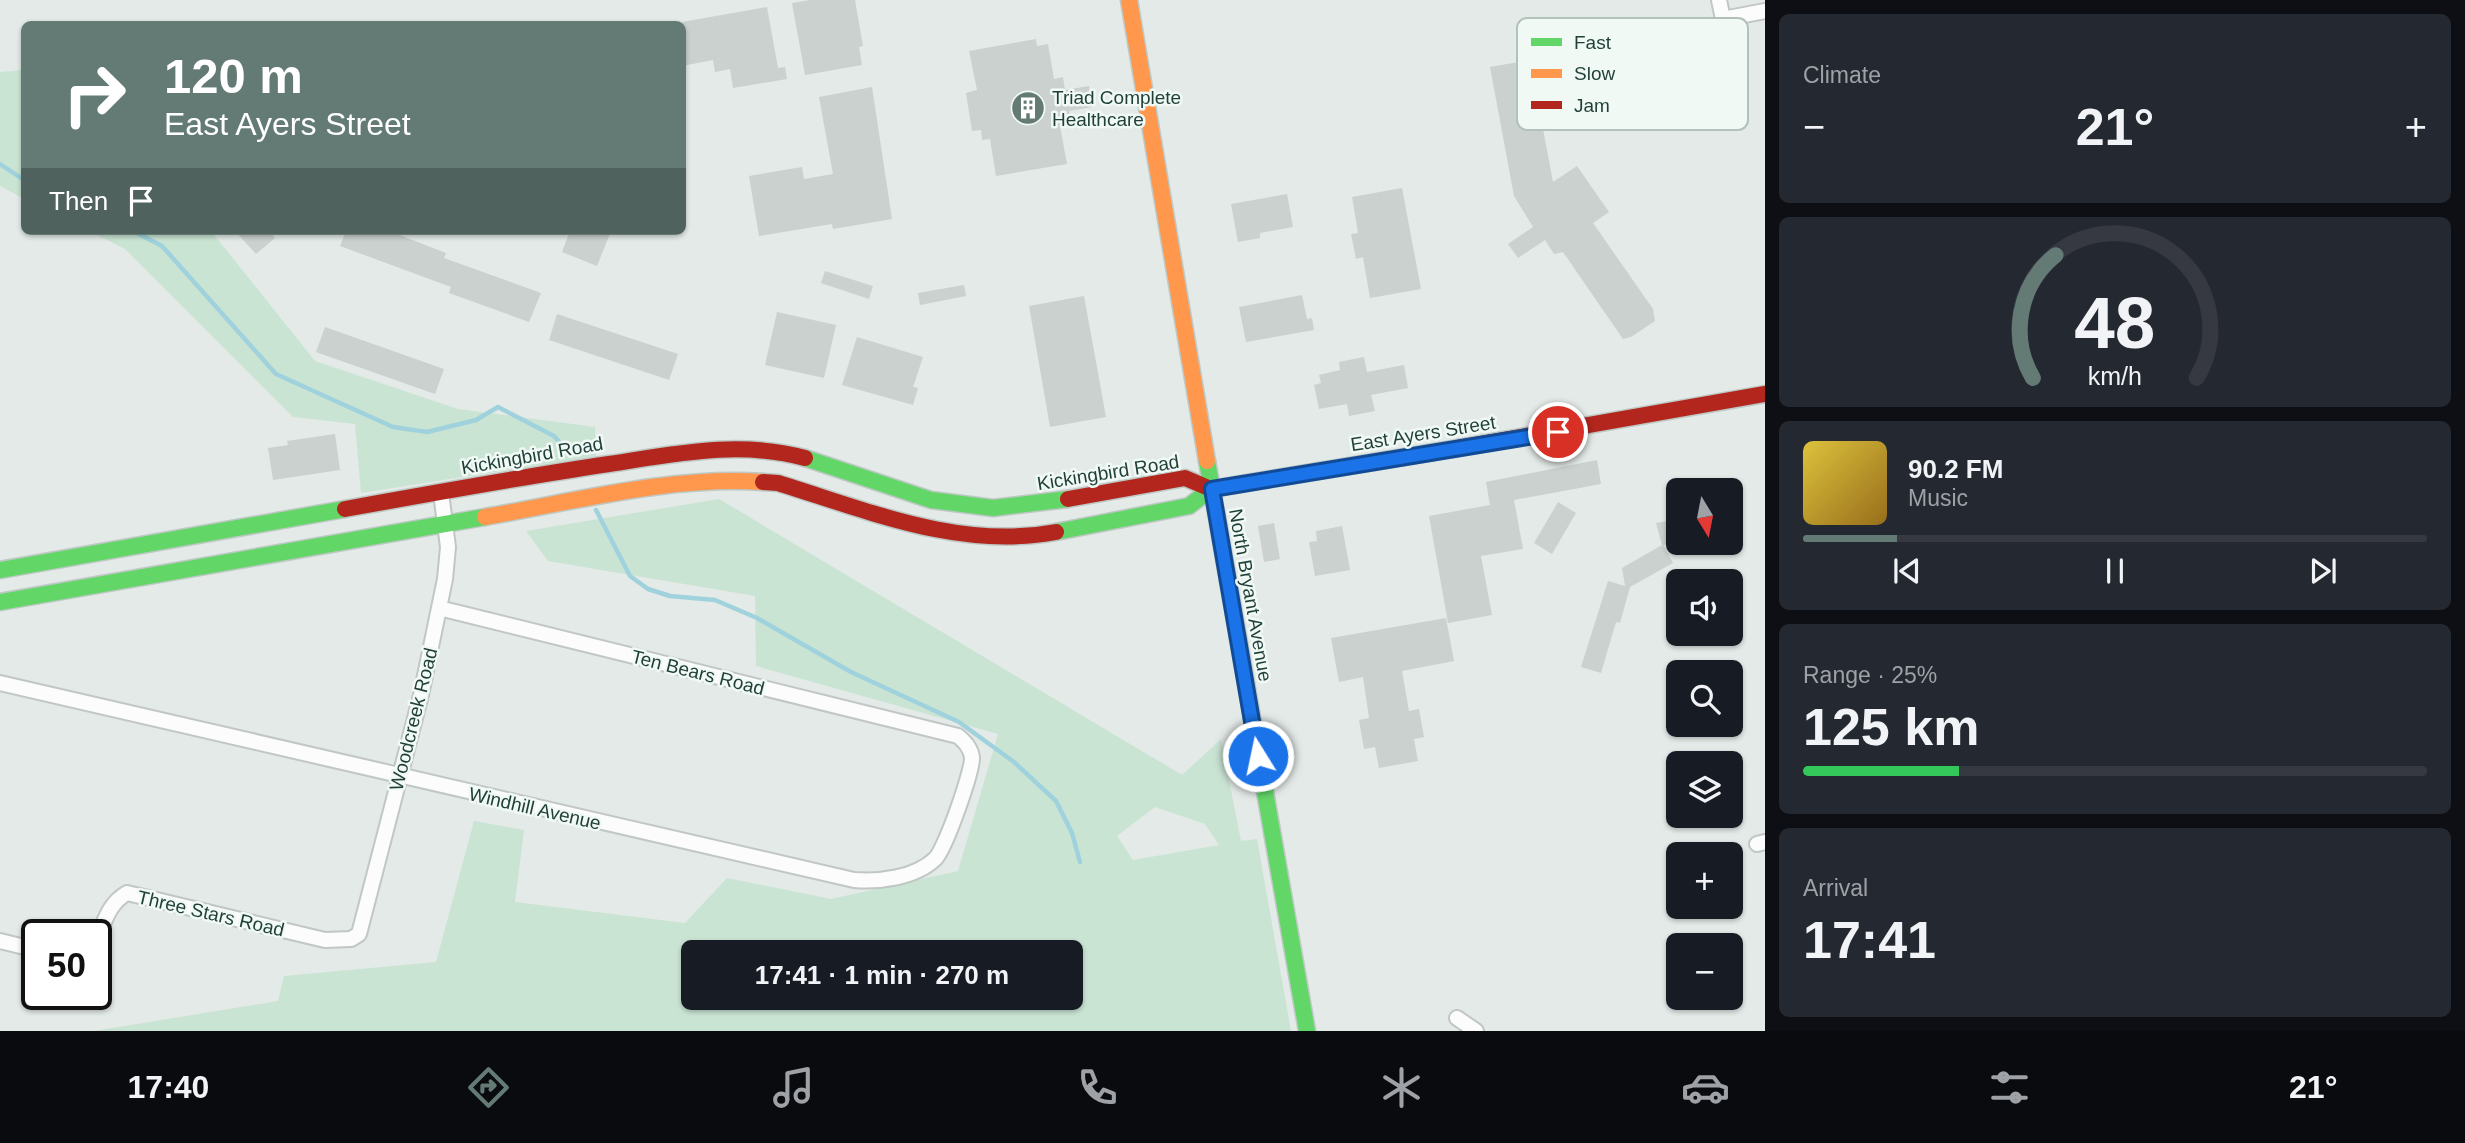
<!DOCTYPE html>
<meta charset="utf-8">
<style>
body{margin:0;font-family:Arial,sans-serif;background:#242831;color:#f1f3f6;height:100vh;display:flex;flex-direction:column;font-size:26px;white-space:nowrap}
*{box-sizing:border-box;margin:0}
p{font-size:23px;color:#9ea1a6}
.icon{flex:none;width:38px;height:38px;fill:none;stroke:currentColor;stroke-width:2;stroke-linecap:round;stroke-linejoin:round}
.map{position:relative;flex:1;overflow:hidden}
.details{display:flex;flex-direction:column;gap:14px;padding:14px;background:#0d0f14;width:700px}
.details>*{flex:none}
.guide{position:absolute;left:21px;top:21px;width:665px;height:214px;border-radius:10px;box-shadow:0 2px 5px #0004;background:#647b75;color:#fff;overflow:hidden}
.needle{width:46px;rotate:170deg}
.fabs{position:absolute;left:1666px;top:478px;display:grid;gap:14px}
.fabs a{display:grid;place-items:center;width:77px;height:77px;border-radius:10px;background:#171b24;box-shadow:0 2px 5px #0004;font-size:35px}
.speed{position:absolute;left:21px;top:919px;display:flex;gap:14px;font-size:35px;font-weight:700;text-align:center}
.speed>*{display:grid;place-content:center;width:91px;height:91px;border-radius:50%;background:#171b24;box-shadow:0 2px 5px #0004;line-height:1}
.speed .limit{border:4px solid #111;border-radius:10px;background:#fff;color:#111}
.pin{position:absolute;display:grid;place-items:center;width:60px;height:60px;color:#fff;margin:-30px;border:4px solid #fff;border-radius:50%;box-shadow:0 2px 7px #0007}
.me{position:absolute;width:77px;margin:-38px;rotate:350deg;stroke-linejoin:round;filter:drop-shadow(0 0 5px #0008)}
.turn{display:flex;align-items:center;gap:24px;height:147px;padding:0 28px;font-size:32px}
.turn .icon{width:91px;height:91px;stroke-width:2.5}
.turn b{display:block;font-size:49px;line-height:60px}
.then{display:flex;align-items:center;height:66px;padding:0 28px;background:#0003;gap:14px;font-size:26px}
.big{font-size:52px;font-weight:800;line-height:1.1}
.details .card{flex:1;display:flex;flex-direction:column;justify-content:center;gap:10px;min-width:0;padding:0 24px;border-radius:10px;background:#242831}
.details .dial{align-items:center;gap:0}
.dial svg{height:182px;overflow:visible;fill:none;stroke:#363941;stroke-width:7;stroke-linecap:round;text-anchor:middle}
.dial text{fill:#f1f3f6;stroke:none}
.song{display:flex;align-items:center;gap:21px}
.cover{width:84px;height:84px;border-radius:10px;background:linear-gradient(135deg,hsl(50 70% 55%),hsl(40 70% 35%))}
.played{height:7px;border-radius:4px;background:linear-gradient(90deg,#647b75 15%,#363941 15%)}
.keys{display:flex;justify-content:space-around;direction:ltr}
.heat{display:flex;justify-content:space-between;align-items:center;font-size:38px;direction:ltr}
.charge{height:10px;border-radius:5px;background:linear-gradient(90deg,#34c759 25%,#363941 0)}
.trip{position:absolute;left:681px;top:940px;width:402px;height:70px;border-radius:10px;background:#171b24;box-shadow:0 2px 5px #0004;font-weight:800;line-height:70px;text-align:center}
.tabs{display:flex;height:112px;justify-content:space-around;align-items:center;background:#090b0e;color:#9ea1a6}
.tabs .icon{width:49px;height:49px}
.tabs .current{color:#647b75}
.tabs b{font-size:32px;color:#f1f3f6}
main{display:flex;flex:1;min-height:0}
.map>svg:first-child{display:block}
.green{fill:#cae4d4;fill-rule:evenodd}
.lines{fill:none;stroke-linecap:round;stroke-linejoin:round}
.stream{stroke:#9fd2dc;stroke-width:4.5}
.building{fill:#cad1ce}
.street-casing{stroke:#c0c7c4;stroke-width:18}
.fast-casing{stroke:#bec8c4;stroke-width:19}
.slow-casing{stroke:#bec8c4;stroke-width:19}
.jam-casing{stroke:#bec8c4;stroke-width:19}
.street{stroke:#fbfcfb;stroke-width:14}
.fast{stroke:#63d668;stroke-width:16}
.slow{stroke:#ff974d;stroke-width:16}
.jam{stroke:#b3261e;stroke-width:16}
.route-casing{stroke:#114b97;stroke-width:18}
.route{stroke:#1a73e8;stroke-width:12}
.labels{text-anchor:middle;stroke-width:5;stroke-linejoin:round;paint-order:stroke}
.poi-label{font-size:19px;fill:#1f3f38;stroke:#f1f9f5;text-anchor:start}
.street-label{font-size:19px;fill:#1f3f38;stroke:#f1f9f5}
.key{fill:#f1f9f5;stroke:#b2c1bc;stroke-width:2}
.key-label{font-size:19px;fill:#1f3f38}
</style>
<main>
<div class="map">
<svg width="1765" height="1031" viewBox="0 0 1765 1031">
<rect width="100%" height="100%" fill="#e3eae7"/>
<path class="green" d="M24,70V199L0,186V72Z
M89,231H211L315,361L458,409L595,427L596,456L361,493L355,424L293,417L125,249Z
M719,499L1182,775L1221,739L1241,841L1257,839L1291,1031H94L278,1001L284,976L436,962L474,821L524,830L515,902L685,923L727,878L831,899L958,871L998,734L756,666L755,596L548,561L526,531ZM1155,807L1205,824L1219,845L1133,860L1117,836ZM693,952H1071V998H693Z"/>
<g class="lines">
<path class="stream" d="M0,164L24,180
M133,231L162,246L276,374L393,427L427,432L476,420L498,407L554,436L571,455
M596,510L630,576L648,589L670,596L715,600L757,618L851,672L959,722L1014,762L1056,801L1072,833L1080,862"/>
</g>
<path class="building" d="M810,0H855L863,46L859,47L862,65L805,75L792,3Z
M767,7L778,68L785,67L787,79L733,88L730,69L715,72L713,60L682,66V22Z
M1036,39L1037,46L1048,44L1054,79L1063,77L1065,90L1089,86L1092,107L1069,111L1072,124L1060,126L1067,164L996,176L990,139L982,140L981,130L972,131L966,93L977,90L969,51Z
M1530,60L1553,182L1577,166L1609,212L1593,223L1653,309L1655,321L1631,337L1623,339L1563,252L1554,254L1545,240L1518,258L1508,244L1533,227L1514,196L1490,67Z
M872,87L892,219L833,229L832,224L759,236L749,176L802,167L804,179L833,174L819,97Z
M1402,188L1421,289L1370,298L1363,257L1356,259L1351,234L1358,233L1352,197Z
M1287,194L1293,227L1260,233V238L1238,242L1231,204Z
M235,231H269L275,238L256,254Z
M346,231H389L446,253L444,258L541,293L529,322L449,293L451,287L340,246Z
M570,231H611L597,266L562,252Z
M825,271L873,286L869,299L821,283Z
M964,285L966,296L920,305L918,293Z
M1302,295L1307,319L1312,318L1314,330L1246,342L1239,307Z
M1084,296L1106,417L1050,427L1029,306Z
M777,312L836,325L824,378L765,365Z
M557,314L678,354L669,380L549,340Z
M325,327L444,369L435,394L316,352Z
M857,337L923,357L913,387L918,388L913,405L842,385Z
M1364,357L1367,372L1404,365L1408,388L1371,395L1375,411L1349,416L1347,404L1319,409L1314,385L1321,383L1319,375L1340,370L1339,362Z
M335,434L340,470L273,480L268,448L288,445L287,441Z
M1597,460L1601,484L1514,500L1523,549L1481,556L1492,615L1448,623L1429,516L1490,505L1486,482Z
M1558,502L1576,513L1552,554L1534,543Z
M1678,519V542L1663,545L1673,563L1630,587L1620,623L1616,622L1601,673L1581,667L1608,581L1625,586L1622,568L1662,545L1656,523Z
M1274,523L1280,559L1264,562L1258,526Z
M1342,526L1350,570L1315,576L1309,542L1317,541L1316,531Z
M1446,618L1454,661L1402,671L1409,711L1419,709L1424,737L1414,739L1418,761L1379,768L1375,747L1364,749L1359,720L1369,718L1363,677L1339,682L1331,638Z"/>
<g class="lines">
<g class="street-casing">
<path id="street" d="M1719,0L1723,19L1765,11
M0,683L854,880C879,882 915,878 935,859C945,850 973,770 972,757C970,747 965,742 958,736L439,608
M1757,844L1765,842
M96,940C105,922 108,904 127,893L325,940L351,939L359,934L421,695L445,579L448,547L441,493
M0,941L37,950
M1457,1018L1476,1031"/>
</g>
<g class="fast-casing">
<path id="fast" d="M805,458L931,500L993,508L1068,499
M1207,461L1307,1031
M1056,532L1189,506L1211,489L1458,448
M0,570L345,509
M0,602L485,517"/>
</g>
<g class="slow-casing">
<path id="slow" d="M1129,0L1207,461
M485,517C577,501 670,476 763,482"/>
</g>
<g class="jam-casing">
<path id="jam" d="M1458,448L1765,394
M763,482L778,483C869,511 960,550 1056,532
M1068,499L1185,478L1211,489
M345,509C433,493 521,477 609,464C675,454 739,440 805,458"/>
</g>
<use href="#street" class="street"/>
<use href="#fast" class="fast"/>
<use href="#slow" class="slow"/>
<use href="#jam" class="jam"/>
</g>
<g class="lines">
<g class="route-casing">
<path id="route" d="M1258,756L1212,489L1558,432"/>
</g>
<use href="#route" class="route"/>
</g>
<defs>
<g id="building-disc" transform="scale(1.75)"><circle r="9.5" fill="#647b75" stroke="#f1f9f5"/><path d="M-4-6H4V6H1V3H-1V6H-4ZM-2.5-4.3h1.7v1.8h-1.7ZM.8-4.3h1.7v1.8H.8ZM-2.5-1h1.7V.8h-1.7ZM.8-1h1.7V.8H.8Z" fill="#fff"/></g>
</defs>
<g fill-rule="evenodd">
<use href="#building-disc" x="1028" y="108"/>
</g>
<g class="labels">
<g class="poi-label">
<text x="1052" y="104">Triad Complete<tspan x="1052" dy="22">Healthcare</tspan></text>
</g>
<g class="street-label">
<text transform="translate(1423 433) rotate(-9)" y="7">East Ayers Street</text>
<text transform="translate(532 455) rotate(-10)" y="7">Kickingbird Road</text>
<text transform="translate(1108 472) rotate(-9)" y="7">Kickingbird Road</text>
<text transform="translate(1251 595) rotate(80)" y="7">North Bryant Avenue</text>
<text transform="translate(698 672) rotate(14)" y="7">Ten Bears Road</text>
<text transform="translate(413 719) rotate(-76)" y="7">Woodcreek Road</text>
<text transform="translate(535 808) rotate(13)" y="7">Windhill Avenue</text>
<text transform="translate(211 913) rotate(13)" y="7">Three Stars Road</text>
</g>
</g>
<rect x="1517" y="18" width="231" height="112" rx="10" class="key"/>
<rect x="1531" y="38" width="31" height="8" fill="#63d668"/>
<rect x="1531" y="69" width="31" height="9" fill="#ff974d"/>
<rect x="1531" y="101" width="31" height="8" fill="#b3261e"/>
<g class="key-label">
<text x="1574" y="49">Fast</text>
<text x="1574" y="80">Slow</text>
<text x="1574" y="112">Jam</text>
</g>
</svg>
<div class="fabs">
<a><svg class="needle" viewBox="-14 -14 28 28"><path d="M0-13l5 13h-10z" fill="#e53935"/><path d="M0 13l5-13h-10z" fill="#9ea1a6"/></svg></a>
<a><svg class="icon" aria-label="sound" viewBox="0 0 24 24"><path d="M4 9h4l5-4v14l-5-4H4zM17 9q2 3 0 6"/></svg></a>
<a><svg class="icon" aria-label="search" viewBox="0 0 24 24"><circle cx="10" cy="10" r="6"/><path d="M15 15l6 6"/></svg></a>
<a><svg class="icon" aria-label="layers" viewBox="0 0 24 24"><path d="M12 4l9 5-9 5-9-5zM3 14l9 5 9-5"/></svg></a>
<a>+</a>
<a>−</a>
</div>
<div class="speed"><div class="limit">50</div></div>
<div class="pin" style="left:1558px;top:432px;background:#d93025"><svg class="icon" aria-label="arrive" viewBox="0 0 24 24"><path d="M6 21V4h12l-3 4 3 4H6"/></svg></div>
<svg class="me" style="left:1258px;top:756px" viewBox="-20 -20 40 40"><circle r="17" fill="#1a73e8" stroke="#fff" stroke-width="3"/><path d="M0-11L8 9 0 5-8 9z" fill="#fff"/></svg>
<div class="trip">17:41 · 1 min · 270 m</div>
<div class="guide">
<div class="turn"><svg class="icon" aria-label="right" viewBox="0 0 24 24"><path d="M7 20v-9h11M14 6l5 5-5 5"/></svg><div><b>120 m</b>East Ayers Street</div></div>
<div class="then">Then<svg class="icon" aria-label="arrive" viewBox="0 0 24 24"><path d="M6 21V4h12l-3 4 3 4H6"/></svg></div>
</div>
</div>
<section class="details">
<div class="card"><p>Climate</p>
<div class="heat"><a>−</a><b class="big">21°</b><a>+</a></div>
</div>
<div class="card dial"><svg viewBox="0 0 100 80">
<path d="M14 69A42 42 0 1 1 86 69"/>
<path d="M14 69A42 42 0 0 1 24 15" stroke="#647b75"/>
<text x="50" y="56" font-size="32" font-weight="700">48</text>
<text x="50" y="72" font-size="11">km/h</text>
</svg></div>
<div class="card">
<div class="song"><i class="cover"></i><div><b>90.2 FM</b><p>Music</p></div></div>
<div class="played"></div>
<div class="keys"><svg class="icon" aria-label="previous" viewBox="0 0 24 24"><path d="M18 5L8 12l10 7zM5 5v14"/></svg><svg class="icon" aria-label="pause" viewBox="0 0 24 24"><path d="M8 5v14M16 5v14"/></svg><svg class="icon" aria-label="next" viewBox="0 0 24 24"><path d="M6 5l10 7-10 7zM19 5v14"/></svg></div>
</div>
<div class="card"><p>Range · 25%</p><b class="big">125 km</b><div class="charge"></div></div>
<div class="card"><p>Arrival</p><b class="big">17:41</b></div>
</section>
</main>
<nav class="tabs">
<b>17:40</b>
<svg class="icon current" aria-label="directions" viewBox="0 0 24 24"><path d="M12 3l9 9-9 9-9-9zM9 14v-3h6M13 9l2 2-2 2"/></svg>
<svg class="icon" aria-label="music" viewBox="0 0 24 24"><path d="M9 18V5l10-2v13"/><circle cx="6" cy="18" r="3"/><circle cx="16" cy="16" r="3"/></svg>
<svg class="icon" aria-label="phone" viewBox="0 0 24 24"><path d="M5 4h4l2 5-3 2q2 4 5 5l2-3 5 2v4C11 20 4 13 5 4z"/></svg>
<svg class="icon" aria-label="climate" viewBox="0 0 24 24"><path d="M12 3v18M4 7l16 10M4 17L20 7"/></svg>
<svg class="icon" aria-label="car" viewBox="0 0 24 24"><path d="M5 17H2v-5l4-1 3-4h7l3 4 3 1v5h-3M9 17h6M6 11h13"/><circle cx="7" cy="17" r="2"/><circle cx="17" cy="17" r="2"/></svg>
<svg class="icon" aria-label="filters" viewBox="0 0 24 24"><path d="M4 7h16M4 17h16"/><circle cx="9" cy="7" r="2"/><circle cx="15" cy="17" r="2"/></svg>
<b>21°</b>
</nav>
